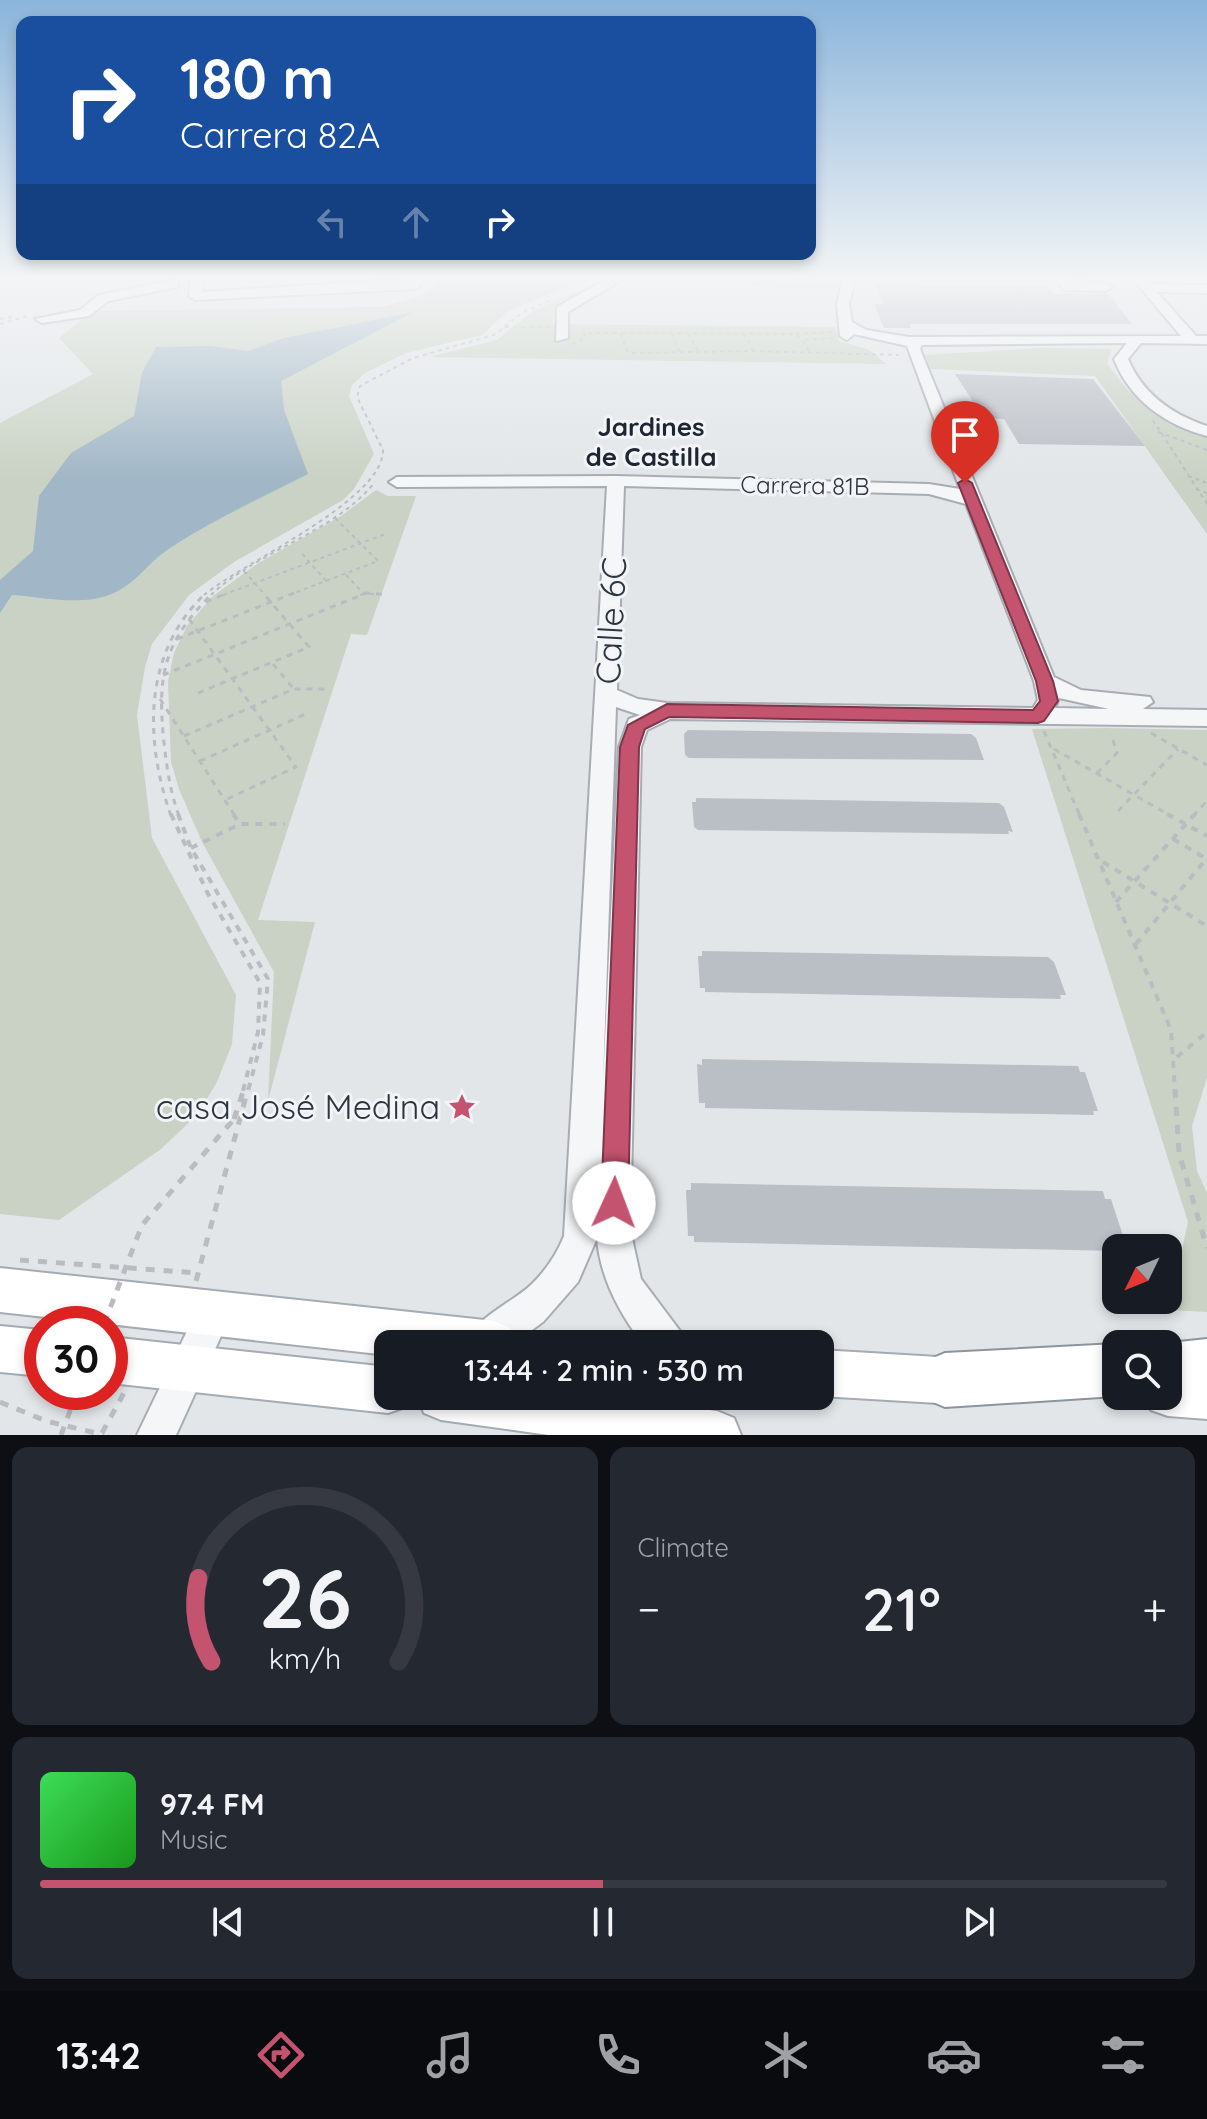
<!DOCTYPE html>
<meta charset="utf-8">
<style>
body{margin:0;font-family:Quicksand,sans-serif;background:#242831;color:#f1f3f6;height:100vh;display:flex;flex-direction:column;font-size:30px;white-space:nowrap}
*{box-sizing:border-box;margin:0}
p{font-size:26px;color:#9ea1a6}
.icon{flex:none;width:44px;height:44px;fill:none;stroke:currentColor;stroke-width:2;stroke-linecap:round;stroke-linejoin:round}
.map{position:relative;height:1435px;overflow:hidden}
.panel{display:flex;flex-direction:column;gap:12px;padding:12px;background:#0d0f14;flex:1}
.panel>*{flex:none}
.banner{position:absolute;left:16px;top:16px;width:800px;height:244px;border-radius:16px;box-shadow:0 4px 12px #0003;background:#1a4fa0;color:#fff;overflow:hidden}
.needle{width:52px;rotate:227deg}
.fabs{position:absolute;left:1102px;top:1234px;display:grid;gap:16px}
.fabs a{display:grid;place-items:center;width:80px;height:80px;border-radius:16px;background:#171b24;box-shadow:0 4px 12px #0003;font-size:40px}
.speed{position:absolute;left:24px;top:1306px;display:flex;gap:16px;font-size:40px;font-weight:700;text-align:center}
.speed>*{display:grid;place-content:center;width:104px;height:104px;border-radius:50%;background:#171b24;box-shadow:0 4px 12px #0003;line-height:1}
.speed .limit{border:12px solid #d22;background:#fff;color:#111}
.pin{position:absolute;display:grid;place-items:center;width:68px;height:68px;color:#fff;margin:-82px -34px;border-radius:50% 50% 50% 0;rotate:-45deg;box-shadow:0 0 8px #0007}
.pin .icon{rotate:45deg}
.me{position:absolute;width:88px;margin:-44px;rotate:2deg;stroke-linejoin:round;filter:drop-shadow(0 0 6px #0008)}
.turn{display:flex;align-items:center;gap:28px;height:168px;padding:0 32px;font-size:36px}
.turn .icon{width:104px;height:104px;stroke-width:2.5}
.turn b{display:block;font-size:56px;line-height:68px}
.lanes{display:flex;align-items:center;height:76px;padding:0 32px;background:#0003;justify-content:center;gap:40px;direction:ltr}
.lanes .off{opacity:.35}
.big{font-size:60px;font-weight:600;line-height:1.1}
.panel .card{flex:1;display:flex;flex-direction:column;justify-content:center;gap:12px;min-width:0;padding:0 28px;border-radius:16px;background:#242831}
.panel .dial{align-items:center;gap:0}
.dial svg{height:208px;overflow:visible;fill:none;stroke:#363941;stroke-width:7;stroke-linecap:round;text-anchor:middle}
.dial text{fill:#f1f3f6;stroke:none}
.song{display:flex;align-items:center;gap:24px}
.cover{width:96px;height:96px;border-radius:12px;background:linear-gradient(135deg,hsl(130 70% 55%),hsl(120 70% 35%))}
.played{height:8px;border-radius:4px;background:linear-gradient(90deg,#c3536e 50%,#363941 50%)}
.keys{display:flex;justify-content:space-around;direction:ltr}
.heat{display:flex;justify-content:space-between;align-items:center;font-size:44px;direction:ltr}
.panel .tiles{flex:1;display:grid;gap:12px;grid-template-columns:1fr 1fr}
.card:last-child{grid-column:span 2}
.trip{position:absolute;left:374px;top:1330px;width:460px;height:80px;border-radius:16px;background:#171b24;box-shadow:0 4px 12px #0003;font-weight:600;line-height:80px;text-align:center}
.tab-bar{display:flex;height:128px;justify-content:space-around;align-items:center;background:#090b0e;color:#9ea1a6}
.tab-bar .icon{width:56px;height:56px}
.tab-bar .on{color:#c3536e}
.tab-bar b{font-size:36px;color:#f1f3f6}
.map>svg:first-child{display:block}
.built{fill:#d1d5db}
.green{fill:#c9d2c4}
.water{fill:#a1b6c6}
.building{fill:#babfc6}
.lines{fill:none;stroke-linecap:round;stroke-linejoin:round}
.minor-casing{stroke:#a8adb3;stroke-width:4}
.major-casing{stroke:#a3abb4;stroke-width:4}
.highway-casing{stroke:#8b949f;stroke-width:4}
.path-far3{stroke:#b9bcc1;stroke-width:2;stroke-dasharray:4 4;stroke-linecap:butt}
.path-far2{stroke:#b9bcc1;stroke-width:3;stroke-dasharray:6 6;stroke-linecap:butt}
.path-far1{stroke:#b9bcc1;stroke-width:4;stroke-dasharray:7 7;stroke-linecap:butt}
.path{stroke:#b9bcc1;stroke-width:5;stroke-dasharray:9 9;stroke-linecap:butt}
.minor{fill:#f5f6f8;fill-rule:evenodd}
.major{fill:#fff;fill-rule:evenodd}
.highway{fill:#fff;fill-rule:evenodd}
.path-bridge{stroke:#b9bcc1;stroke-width:5;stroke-dasharray:9 9;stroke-linecap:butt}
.route{fill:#c3536e;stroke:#7f3648;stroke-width:2}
.labels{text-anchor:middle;stroke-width:6;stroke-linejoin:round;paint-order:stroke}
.far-street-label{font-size:24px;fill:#2c3540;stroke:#f2f4f7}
.far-neighbourhood-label{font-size:26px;font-weight:bold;fill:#1e2631;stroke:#f2f4f7}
.near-street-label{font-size:34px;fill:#2c3540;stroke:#f2f4f7}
.near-poi-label{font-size:34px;fill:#2c3540;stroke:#f2f4f7;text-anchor:end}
</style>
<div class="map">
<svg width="1207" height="1435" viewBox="0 0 1207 1435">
<rect width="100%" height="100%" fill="#e2e6e9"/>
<path class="built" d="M865,278H1048L1050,283H863Z"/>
<path class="green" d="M444,278H585L507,312L482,335L406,353L365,373L352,385L349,396L374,454L354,489L343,500L234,562L189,595L152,644L145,667L137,715L152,838L236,995L232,1044L217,1082L197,1115L161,1149L59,1220L0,1214V423L93,374L59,338L93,311L382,307L423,295Z
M610,278L554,311L552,324L835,327L839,341L870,350L886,364L429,357L497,340L534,310Z
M756,278H840L835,289L749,286Z
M1041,348L1112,349L1107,363C1135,403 1159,423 1207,436V534L1095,376L931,369L925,355Z
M376,490L388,496H416L367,635L351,634L258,920L315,922L268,1101L274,972L202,842L179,789L171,762L168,681L174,653L187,626L213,596L257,564L341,516Z
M1108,728L1207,730V1078L1192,1126L1197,1171L1207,1193V1312L1169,1310L1188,1222L1032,729Z"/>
<path class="water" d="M414,312L281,381L284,410L308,474C261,498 212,520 167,550C147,564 134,586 109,595C79,606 43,597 12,595L0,613V580L33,551L39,496L71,453L134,416L142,373L156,347L211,346L248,351L284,338Z"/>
<path class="building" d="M875,284L1048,286L1053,294H1108L1132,324H910L911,328H884L874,304H884Z
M955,374L1093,379L1145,446L1019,444L1004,419L984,418Z
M688,730L971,734L976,738L984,760L689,758L685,755L684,734Z
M696,798L999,803L1004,807L1013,832L1008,831L1009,834L698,830L694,827L692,802H696Z
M702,951L1048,957L1054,962L1066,995H1060L1061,999L705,992V988H700L698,956H702Z
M702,1059L1078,1066L1080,1072H1085L1098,1111H1093L1094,1115L705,1108V1103H699L697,1064L702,1065Z
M691,1183L1103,1191L1105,1199H1111L1126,1245H1120L1116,1251L694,1242V1236H688L686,1190H691Z"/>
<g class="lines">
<g class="minor-casing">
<path id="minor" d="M191,278H203L202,292L422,278L418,288L414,289L195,300L189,296Z
M609,278H625L568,312V338L556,341L557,307Z
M843,278H855L849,304L852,322L866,330L909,337L1181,336L1132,278H1145L1150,284L1207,285V293L1157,292L1196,336H1207V344L1141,343L1128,359C1143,394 1171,414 1207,426V436C1165,425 1130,400 1114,359L1127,343L922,345L920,349L1054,677L1081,690L1150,697L1153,702L1143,709L1207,710V726L670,719L647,730L641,747L630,1229L641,1279L680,1331L685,1344H643C619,1313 600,1277 597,1238L578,1282L543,1322L513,1344H468C471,1319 514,1302 532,1284C546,1270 557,1254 564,1236L607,486L397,487L389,482L397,477L616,476L929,484L960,489L907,346L854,334L847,340L840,336L837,304ZM624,486L929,494L966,504L1034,681L1038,700L1033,708L667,703L638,699L617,690ZM1059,698L1109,709L1055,708ZM616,707L640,715L629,719L619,747L603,1081Z
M1054,278L1106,283L1112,287L1106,291L1065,290Z
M174,280L178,281V287L108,301L89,316L42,323L35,319L80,310L99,295Z
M214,1294L226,1300L232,1312L176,1435H137L202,1300Z"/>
</g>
<g class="major-casing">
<path id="major" d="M0,1268L494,1321L510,1328L517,1344H388V1355L0,1312Z
M0,1326L42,1330V1376L0,1372Z
M110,1337L388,1367V1396H409L405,1407L388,1413L110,1383Z
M820,1350L955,1358L971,1365L978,1381L971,1397L955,1404L820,1396Z
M1168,1370L1207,1371V1419L1168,1416L1151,1410L1146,1396H1168Z
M417,1396H610L717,1411L734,1418L741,1435H549L441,1420L424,1413Z"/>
</g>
<g class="highway-casing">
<path id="highway" d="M1207,1339V1391L1168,1393V1344H1160Z
M1116,1344V1396L945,1407L926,1399L918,1380L926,1361L945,1353Z"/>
</g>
<path class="path-far3" d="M817,278L831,289
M798,288L804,278
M0,319L12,317
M0,324L27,316
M505,327H549
M621,333L796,334L802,340
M672,333L679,352
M688,333L698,351
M744,333L753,351
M796,334L832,332
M572,344L585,338L584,333H620L627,351L633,353L748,351L899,355
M809,351L802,340L835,338
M1153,420L1207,504
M1158,432L1207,450
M1188,476L1207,483
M1196,489L1207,493
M302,554L326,581
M244,571L265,595
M346,575L364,594H382
M204,595C242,563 384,500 383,450L357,397L360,386L413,358L494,335L523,312L554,299
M211,595C258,550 333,534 375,482
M223,595L388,533
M289,595L378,561L333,516
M360,595L364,594"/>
<path class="path-far2" d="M364,593L382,594
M206,602L228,593
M189,619L296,767L225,800
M177,639L294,593
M273,664L294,689
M163,675L364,594
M198,693L309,647L263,593
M160,699L235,816
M1044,731L1080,816
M1151,733L1207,765
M184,736L294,689H326
M1054,749L1171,816
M200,761L308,713
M1097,773L1117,753L1111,734
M1118,811L1178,749
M171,816C144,739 143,652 206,593
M179,816C170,791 167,769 164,743C157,676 163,642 213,593
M1193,816L1207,801"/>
<path class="path-far1" d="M171,814L207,892L260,983L258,1032L243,1091
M178,814L191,848L268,979L263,1035L248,1091
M233,814L240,824
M1079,814L1171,1030L1175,1091
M1167,814L1207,836
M1173,839L1207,859
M191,848L240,824H285
M1103,862L1207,926
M1116,902L1195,814
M1136,944L1207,858
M1177,1057L1207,1032"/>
<path class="path" d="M1175,1089L1179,1153L1207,1248
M234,1119L244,1089
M20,1260L198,1273
M196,1281L248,1089
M0,1402L46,1421L104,1435
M102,1433L125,1391"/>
<use href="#minor" class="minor"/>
<use href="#major" class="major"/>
<use href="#highway" class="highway"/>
<path class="path-bridge" d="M104,1324L142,1225L234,1119
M61,1435L77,1392"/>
</g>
<linearGradient id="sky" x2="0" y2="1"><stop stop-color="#8bb5da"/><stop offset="0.58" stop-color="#f2f4f5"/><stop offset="1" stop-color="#f2f4f5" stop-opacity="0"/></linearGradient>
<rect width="1207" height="479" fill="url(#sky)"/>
<path class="route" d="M965,479L972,483L1053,681L1058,701L1044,721L1038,723L669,717L645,729L639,747L628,1203L624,1213L614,1217L605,1213L601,1203L620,747L628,725L667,704L1033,710L1040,701L1036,681L958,483Z"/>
<defs>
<g id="sight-bare" transform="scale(2.16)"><path d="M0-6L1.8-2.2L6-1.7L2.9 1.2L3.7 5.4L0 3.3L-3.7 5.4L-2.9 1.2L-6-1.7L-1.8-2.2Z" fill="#c3536e" stroke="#f2f4f7" stroke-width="2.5" paint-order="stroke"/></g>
</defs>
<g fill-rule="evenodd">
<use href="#sight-bare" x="462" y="1107"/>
</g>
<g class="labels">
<g class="far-street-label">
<text transform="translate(805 486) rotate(1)" y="8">Carrera 81B</text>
</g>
<g class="far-neighbourhood-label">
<text x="651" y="436">Jardines<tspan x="651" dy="30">de Castilla</tspan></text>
</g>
<g class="near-street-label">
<text transform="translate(611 621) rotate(-87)" y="12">Calle 6C</text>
</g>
<g class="near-poi-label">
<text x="440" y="1119">casa José Medina</text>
</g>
</g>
</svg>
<div class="fabs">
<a><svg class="needle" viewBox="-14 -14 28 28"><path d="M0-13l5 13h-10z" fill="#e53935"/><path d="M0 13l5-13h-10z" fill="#9ea1a6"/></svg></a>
<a><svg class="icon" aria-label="search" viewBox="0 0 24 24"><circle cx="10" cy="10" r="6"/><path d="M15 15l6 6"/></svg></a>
</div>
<div class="speed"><div class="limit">30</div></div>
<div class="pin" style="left:965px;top:483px;background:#d93025"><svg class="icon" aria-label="arrive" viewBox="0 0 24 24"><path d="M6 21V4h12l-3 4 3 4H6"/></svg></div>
<svg class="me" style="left:614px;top:1203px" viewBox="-20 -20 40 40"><circle r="19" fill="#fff"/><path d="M0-13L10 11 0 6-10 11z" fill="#c3536e"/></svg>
<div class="trip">13:44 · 2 min · 530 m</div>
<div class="banner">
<div class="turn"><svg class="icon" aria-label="right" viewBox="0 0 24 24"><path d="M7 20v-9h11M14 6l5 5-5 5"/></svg><div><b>180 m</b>Carrera 82A</div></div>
<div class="lanes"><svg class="icon off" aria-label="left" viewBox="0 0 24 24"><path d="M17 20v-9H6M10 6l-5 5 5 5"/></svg><svg class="icon off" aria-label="ahead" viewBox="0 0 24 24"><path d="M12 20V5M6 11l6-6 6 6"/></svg><svg class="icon" aria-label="right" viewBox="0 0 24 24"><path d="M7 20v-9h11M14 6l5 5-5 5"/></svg></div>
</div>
</div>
<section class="panel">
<div class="tiles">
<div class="card dial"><svg viewBox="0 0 100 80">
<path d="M14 69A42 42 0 1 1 86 69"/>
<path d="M14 69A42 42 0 0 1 9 37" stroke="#c3536e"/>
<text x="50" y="56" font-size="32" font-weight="700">26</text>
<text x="50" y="72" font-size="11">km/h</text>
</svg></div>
<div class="card"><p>Climate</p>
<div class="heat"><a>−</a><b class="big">21°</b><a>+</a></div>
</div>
<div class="card">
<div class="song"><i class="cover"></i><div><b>97.4 FM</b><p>Music</p></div></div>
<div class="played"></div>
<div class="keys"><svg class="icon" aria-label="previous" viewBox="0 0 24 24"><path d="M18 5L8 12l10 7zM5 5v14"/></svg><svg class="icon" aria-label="pause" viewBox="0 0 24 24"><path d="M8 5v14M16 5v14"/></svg><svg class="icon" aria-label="next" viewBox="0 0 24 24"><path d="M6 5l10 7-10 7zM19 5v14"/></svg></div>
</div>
</div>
</section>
<nav class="tab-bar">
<b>13:42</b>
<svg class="icon on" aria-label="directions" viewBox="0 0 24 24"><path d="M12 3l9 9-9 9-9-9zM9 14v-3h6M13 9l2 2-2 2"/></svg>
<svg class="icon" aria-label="music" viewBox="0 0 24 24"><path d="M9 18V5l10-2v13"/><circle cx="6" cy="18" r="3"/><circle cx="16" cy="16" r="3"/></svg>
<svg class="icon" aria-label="phone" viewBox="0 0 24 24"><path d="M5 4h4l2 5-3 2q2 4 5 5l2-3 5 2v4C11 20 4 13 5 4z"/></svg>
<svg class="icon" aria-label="climate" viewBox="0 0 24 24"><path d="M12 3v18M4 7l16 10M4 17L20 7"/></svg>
<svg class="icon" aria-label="car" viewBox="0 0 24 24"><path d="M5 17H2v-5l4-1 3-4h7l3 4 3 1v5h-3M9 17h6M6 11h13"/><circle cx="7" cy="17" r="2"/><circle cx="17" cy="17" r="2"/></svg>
<svg class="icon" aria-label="filters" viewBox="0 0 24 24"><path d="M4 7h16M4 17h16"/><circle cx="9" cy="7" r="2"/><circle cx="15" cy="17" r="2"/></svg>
</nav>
